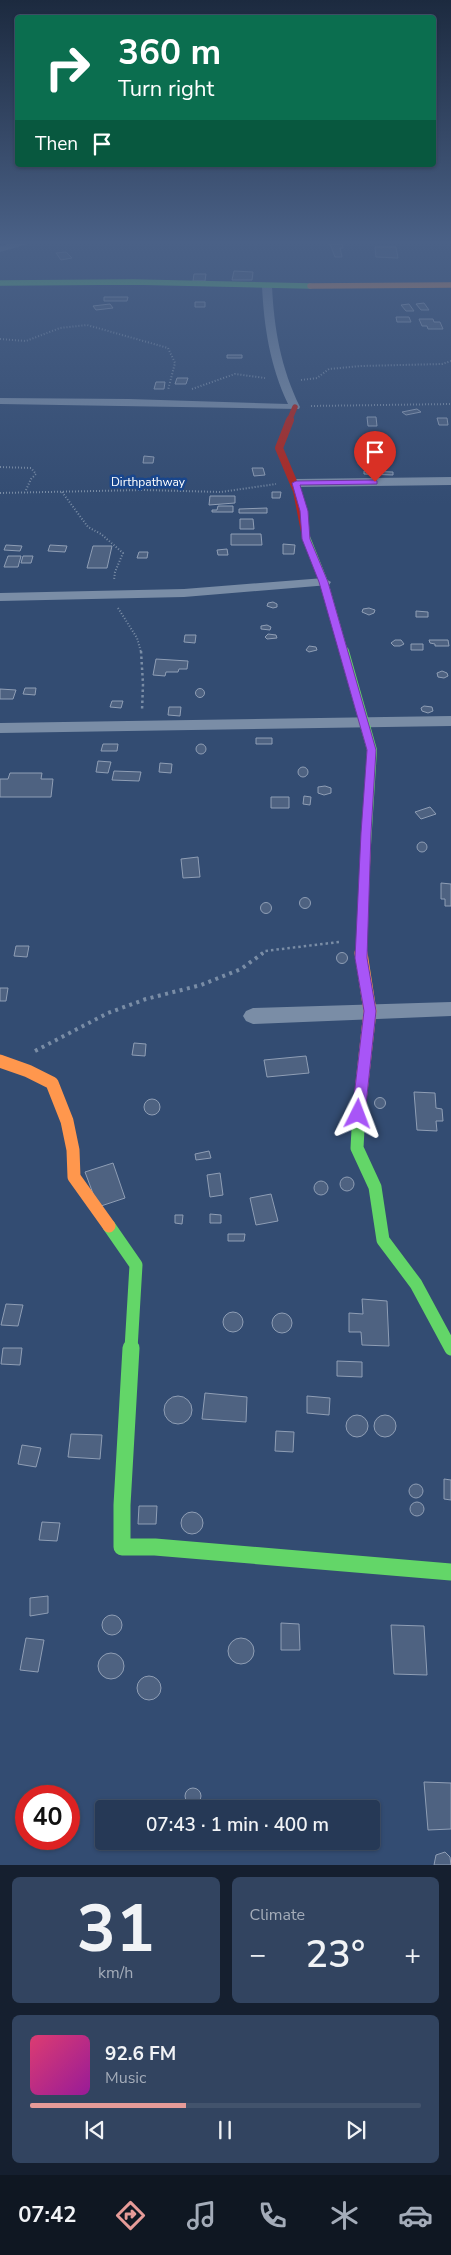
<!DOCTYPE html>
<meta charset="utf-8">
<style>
body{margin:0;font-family:"Nunito Sans",sans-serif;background:#324460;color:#f1f3f6;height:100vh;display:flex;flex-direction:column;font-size:19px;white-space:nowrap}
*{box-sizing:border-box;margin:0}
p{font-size:16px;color:#a4acb9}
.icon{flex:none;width:28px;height:28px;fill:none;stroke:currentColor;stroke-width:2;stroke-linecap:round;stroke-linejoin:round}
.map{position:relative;height:1865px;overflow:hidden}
.panel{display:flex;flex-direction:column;gap:12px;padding:12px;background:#151f2f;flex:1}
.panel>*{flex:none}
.guide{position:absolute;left:15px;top:15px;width:421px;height:152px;border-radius:5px;box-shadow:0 1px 4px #0004,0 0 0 1px #42536c;background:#0b6e4f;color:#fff;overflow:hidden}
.speed{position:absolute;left:15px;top:1785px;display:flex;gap:10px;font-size:25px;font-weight:700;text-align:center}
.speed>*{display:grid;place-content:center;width:65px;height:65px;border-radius:50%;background:#263956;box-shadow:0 1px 4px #0004,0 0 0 1px #42536c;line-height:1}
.speed .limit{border:8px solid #d22;background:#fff;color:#111}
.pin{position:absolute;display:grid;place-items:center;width:42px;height:42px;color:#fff;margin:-51px -21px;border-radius:50% 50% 50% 0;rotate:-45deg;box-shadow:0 0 5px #0007}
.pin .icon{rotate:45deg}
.me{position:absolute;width:55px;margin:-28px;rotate:3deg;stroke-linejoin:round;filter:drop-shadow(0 0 4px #0008)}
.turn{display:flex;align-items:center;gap:18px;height:105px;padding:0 20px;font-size:22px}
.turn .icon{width:65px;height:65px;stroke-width:2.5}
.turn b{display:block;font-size:35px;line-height:42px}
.then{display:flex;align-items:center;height:48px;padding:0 20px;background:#0003;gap:10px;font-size:19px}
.big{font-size:38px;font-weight:600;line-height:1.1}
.panel .widget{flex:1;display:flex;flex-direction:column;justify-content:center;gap:8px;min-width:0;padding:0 18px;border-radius:8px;background:#324460}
.panel .dial{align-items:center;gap:0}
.dial b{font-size:65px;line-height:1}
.song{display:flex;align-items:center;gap:15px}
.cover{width:60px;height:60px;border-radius:8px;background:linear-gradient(135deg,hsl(340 70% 55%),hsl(300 70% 35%))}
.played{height:5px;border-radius:2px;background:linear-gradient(90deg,#e69b98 40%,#42536c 40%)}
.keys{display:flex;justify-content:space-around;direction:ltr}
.heat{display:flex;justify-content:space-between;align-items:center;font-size:28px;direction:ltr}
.panel .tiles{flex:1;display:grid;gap:12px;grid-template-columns:1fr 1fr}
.widget:last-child{grid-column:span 2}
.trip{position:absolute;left:95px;top:1800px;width:285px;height:50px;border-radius:5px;background:#263956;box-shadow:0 1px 4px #0004,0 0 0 1px #42536c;font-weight:600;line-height:50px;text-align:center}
.tabs{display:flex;height:80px;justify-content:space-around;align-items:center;background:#0f1722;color:#a4acb9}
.tabs .icon{width:35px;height:35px}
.tabs .current{color:#e69b98}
.tabs b{font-size:22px;color:#f1f3f6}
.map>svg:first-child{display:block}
.building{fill:#4e6281;stroke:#8f9eb5}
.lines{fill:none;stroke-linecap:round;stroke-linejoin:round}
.path-far2{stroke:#7a8da6;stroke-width:2;stroke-dasharray:1 2;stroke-linecap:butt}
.path-far1{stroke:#7a8da6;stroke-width:2.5;stroke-dasharray:2.5 3;stroke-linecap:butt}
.path{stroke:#7a8da6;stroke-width:4;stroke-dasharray:3 4.5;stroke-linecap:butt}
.street{fill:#7a8da6;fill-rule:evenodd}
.fast-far4{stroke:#63d668;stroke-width:5.5}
.fast-far3{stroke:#63d668;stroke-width:8}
.fast-far2{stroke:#63d668;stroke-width:10}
.fast-far1{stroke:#63d668;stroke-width:13}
.fast{stroke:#63d668;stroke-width:17}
.slow-far2{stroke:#ff974d;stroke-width:5.5}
.slow-far1{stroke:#ff974d;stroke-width:10}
.slow{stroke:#ff974d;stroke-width:13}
.jam-far1{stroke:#b3261e;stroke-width:5.5}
.jam{stroke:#b3261e;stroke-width:8}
.route{fill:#a855f7;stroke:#6d37a1}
.labels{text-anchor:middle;stroke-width:5;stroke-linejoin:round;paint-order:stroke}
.far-street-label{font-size:12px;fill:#fff;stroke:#19468c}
</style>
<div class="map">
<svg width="451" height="1865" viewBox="0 0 451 1865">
<rect width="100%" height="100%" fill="#334c72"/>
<path class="building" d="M330,244H342L343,248H340L342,257H335Z
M375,247H396L398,258L376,257Z
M66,252L72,258L61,260L56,253Z
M234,271L253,272L252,280H232Z
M194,274H206L205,281H193Z
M104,297H128L127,301H104Z
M195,302H205V307H195Z
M424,303L429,310H421L416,304Z
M110,304L113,308L96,310L93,306Z
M409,304L414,311H406L401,305Z
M396,317H409L411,322H397Z
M419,319H433L434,322H440L443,329H428L427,326H422Z
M227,355H242V358H227Z
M177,378H188L186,384H175Z
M156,382H165L164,389H154Z
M417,409L421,412L406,415L402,412Z
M367,417H376L377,426H368Z
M437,418H447L448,425H439Z
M144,456L154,457L153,463H143Z
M252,468H263L265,475L254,476Z
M364,471L393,472V475L364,474Z
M272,492H281L280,498H272Z
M210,496H235V503L209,505Z
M218,506H233V512H212V510H217Z
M267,508V513H239V509Z
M240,519H253L254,529H240Z
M231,534H261L262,545H231Z
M283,544L295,545L294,554H283Z
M6,545L22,546L20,551L4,550Z
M50,545L67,546L65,552L48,551Z
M93,546H112L107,568H87Z
M227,549L228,555H218L217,550Z
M139,552H148L147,558H137Z
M8,556H21L18,567H4Z
M23,556H33L31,563H21Z
M273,602L277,604V607L273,608L267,606L268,603Z
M369,608L375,610L374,613L369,615L362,612L363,609Z
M416,611L428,612V617H416Z
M267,625L271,627L270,630L261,629V626Z
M268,634L276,635L277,638L267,639L265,637Z
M185,635H196L195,643L184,642Z
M395,640H401L404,644L400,646H394L391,643Z
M429,640H448L449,646H435V644L430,643Z
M411,644H423V650H411Z
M309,646L316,647L317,650L309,652L306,650Z
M156,659L188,661L187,669H179L178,672H166L165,676L153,675Z
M442,671L447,673L448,676L444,678L438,677L437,673Z
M25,688H36L35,695L23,694Z
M195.5 693a4.5 4.5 0 1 1 9 0a4.5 4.5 0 1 1-9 0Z
M0,689L16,690L13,699H0Z
M112,701H123L121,708L110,707Z
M424,706L432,707L433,711L428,713L422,711L421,708Z
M169,707H181L180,716L168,715Z
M256,738H272V744H256Z
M103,744H118L117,751H101Z
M196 749a5 5 0 1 1 10 0a5 5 0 1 1-10 0Z
M98,761L111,762L108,773L96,772Z
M160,763L172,764L171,773L159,772Z
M298 772a5 5 0 1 1 10 0a5 5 0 1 1-10 0Z
M114,771L141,772L139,781L112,780Z
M10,773H42L41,779H53L51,797H0V779H8Z
M325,786L331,788V793L324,795L318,793V787Z
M304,796L311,797L310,805L303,804Z
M271,797H289V808H271Z
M430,807L436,814L421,819L415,812Z
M417 847a5 5 0 1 1 10 0a5 5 0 1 1-10 0Z
M198,857L200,877L183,878L181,859Z
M441,883L451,884V906H445V899H441Z
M299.5 903a5.5 5.5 0 1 1 11 0a5.5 5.5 0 1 1-11 0Z
M260.5 908a5.5 5.5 0 1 1 11 0a5.5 5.5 0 1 1-11 0Z
M16,946H29L27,957L14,956Z
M336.5 958a5.5 5.5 0 1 1 11 0a5.5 5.5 0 1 1-11 0Z
M0,988H8L6,1001H0Z
M134,1043L146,1044L145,1056L132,1055Z
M306,1056L309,1073L267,1077L264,1060Z
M414,1092L435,1093L436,1108L442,1109L443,1121H436L437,1131L417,1130Z
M374.5 1103a5.5 5.5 0 1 1 11 0a5.5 5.5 0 1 1-11 0Z
M144 1107a8 8 0 1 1 16 0a8 8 0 1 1-16 0Z
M209,1151L211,1158L196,1160L195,1154Z
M113,1163L125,1198L98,1207L85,1172Z
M220,1173L223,1195L210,1197L207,1175Z
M340 1184a7 7 0 1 1 14 0a7 7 0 1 1-14 0Z
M314 1188a7 7 0 1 1 14 0a7 7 0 1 1-14 0Z
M271,1194L278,1221L256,1225L250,1198Z
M210,1214L221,1215V1223H210Z
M175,1215H183L182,1224L175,1223Z
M228,1234H245L244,1241H228Z
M362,1299L387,1301L389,1346L362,1345L361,1332H349V1313L363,1314Z
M6,1304L23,1305L18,1326L1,1325Z
M223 1322a10 10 0 1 1 20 0a10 10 0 1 1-20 0Z
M272 1323a10 10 0 1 1 20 0a10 10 0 1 1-20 0Z
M3,1348H22L20,1365L1,1364Z
M337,1361L362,1362V1377L337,1376Z
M205,1393L247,1397L246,1422L202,1419Z
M307,1396L330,1398L329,1415L307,1413Z
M164 1410a14 14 0 1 1 28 0a14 14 0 1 1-28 0Z
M374 1426a11 11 0 1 1 22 0a11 11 0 1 1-22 0Z
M346 1426a11 11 0 1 1 22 0a11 11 0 1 1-22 0Z
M276,1431L294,1432L293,1452L275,1451Z
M71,1434L102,1435L100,1459L68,1457Z
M22,1445L41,1448L36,1467L18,1464Z
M444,1479L451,1480V1500L444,1499Z
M409 1491a7 7 0 1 1 14 0a7 7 0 1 1-14 0Z
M410 1509a7 7 0 1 1 14 0a7 7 0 1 1-14 0Z
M139,1506H157L156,1524H138Z
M181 1523a11 11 0 1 1 22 0a11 11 0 1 1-22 0Z
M42,1522L60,1523L57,1541L39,1540Z
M48,1596V1613L30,1616V1598Z
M102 1625a10 10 0 1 1 20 0a10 10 0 1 1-20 0Z
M281,1623L299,1624L300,1650H281Z
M391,1625L424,1626L427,1675L394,1674Z
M26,1638L44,1640L38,1672L20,1670Z
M228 1651a13 13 0 1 1 26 0a13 13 0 1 1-26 0Z
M98 1666a13 13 0 1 1 26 0a13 13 0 1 1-26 0Z
M137 1688a12 12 0 1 1 24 0a12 12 0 1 1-24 0Z
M424,1782L451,1783V1829L428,1830Z
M185 1796a8 8 0 1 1 16 0a8 8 0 1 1-16 0Z
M243,1800L251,1802L256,1809H235Z
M266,1804L289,1805V1809H267Z
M445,1852L450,1857L451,1865H434L436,1855Z"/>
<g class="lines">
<path class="path-far2" d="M0,339L26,341L60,328L87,325L168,348L175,363L168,390
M301,380L317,378L329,369L361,366L442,364L451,361
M192,389L235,374L265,378
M311,406L451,404
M0,467L31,468L36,474L31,479L25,492
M62,492L88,527L101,534L123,553L115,572L114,580
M0,493L143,490L221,492L276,484
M118,608L137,638L141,652"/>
<path class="path-far1" d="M141,651L143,684L142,711
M261,954L265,951L339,942"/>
<path class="path" d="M35,1051L108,1013L146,999L201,985L241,969L263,953"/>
<path class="street" d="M10,244H28L0,252V246Z
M267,283L272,286C274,329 281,368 300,407L299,409L0,404V398L129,399L288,404C270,366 264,327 262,286Z
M451,477V485L296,487L290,483L296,479Z
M324,578L331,582L329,585L184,597L0,601V593L184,589Z
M451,716V726L0,733V723Z
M451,1002V1016L253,1024L246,1021L243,1016L246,1011L253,1008Z"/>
<path class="fast-far4" d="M0,283L133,282L310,286"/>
<path class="fast-far3" d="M306,537L324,582L344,652"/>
<path class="fast-far2" d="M344,651L372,750L366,845"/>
<path class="fast-far1" d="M359,1110L357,1148L375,1187L383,1240L416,1284L451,1349
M109,1226L136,1265L131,1349"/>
<path class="fast" d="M131,1348L122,1505V1547H155L451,1572"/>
<path class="slow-far2" d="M310,286L451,285"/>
<path class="slow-far1" d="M361,954L366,845"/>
<path class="slow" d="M0,1061L28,1071L52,1083L67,1121L73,1150L74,1177L109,1226
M359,1110L370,1011L361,953"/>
<path class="jam-far1" d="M289,421L295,407"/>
<path class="jam" d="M290,420L279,448L297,491L306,537"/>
</g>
<linearGradient id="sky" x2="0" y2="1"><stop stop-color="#1c2a3f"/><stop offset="0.48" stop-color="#4a6187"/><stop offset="1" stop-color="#4a6187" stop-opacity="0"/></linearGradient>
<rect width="451" height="505" fill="url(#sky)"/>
<path class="route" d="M375,480L377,481V484L300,485L308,511L310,539L328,582L376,750L371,833L367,958L376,1011L365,1114L363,1118H354L352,1114L364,1011L355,958L361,833L367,750L319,582L302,539L300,511L292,483L296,481Z"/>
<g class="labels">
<g class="far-street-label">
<text x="148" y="486">Dirthpathway</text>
</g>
</g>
</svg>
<div class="speed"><div class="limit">40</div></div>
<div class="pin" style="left:375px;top:482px;background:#d93025"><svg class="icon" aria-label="arrive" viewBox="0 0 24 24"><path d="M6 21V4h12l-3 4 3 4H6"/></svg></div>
<svg class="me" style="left:358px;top:1114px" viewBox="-20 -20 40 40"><path d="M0-17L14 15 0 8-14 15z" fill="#a855f7" stroke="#fff" stroke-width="4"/></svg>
<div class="trip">07:43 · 1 min · 400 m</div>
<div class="guide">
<div class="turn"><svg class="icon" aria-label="right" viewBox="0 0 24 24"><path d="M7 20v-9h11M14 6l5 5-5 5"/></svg><div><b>360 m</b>Turn right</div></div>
<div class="then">Then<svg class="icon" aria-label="arrive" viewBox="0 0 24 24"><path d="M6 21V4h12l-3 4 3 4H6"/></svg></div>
</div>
</div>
<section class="panel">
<div class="tiles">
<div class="widget dial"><b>31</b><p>km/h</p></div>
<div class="widget"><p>Climate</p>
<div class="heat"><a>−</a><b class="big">23°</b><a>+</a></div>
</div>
<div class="widget">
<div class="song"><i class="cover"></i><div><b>92.6 FM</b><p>Music</p></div></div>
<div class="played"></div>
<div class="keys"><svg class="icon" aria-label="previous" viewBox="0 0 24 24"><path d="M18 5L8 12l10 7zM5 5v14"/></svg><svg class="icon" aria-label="pause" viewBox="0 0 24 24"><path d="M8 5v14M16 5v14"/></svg><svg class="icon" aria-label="next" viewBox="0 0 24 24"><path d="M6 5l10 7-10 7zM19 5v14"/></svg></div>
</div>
</div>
</section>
<nav class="tabs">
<b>07:42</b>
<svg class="icon current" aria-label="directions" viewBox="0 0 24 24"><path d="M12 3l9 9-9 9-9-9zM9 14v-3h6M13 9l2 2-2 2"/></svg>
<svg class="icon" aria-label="music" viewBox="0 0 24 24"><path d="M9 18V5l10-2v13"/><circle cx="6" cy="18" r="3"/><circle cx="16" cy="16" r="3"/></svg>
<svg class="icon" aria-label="phone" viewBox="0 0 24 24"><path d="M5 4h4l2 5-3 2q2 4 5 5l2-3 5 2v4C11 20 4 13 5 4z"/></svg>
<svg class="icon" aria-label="climate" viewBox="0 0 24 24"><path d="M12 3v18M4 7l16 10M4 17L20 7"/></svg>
<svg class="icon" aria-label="car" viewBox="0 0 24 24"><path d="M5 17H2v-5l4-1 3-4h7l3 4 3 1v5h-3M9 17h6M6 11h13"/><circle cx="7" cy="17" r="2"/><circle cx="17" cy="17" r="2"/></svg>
</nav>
